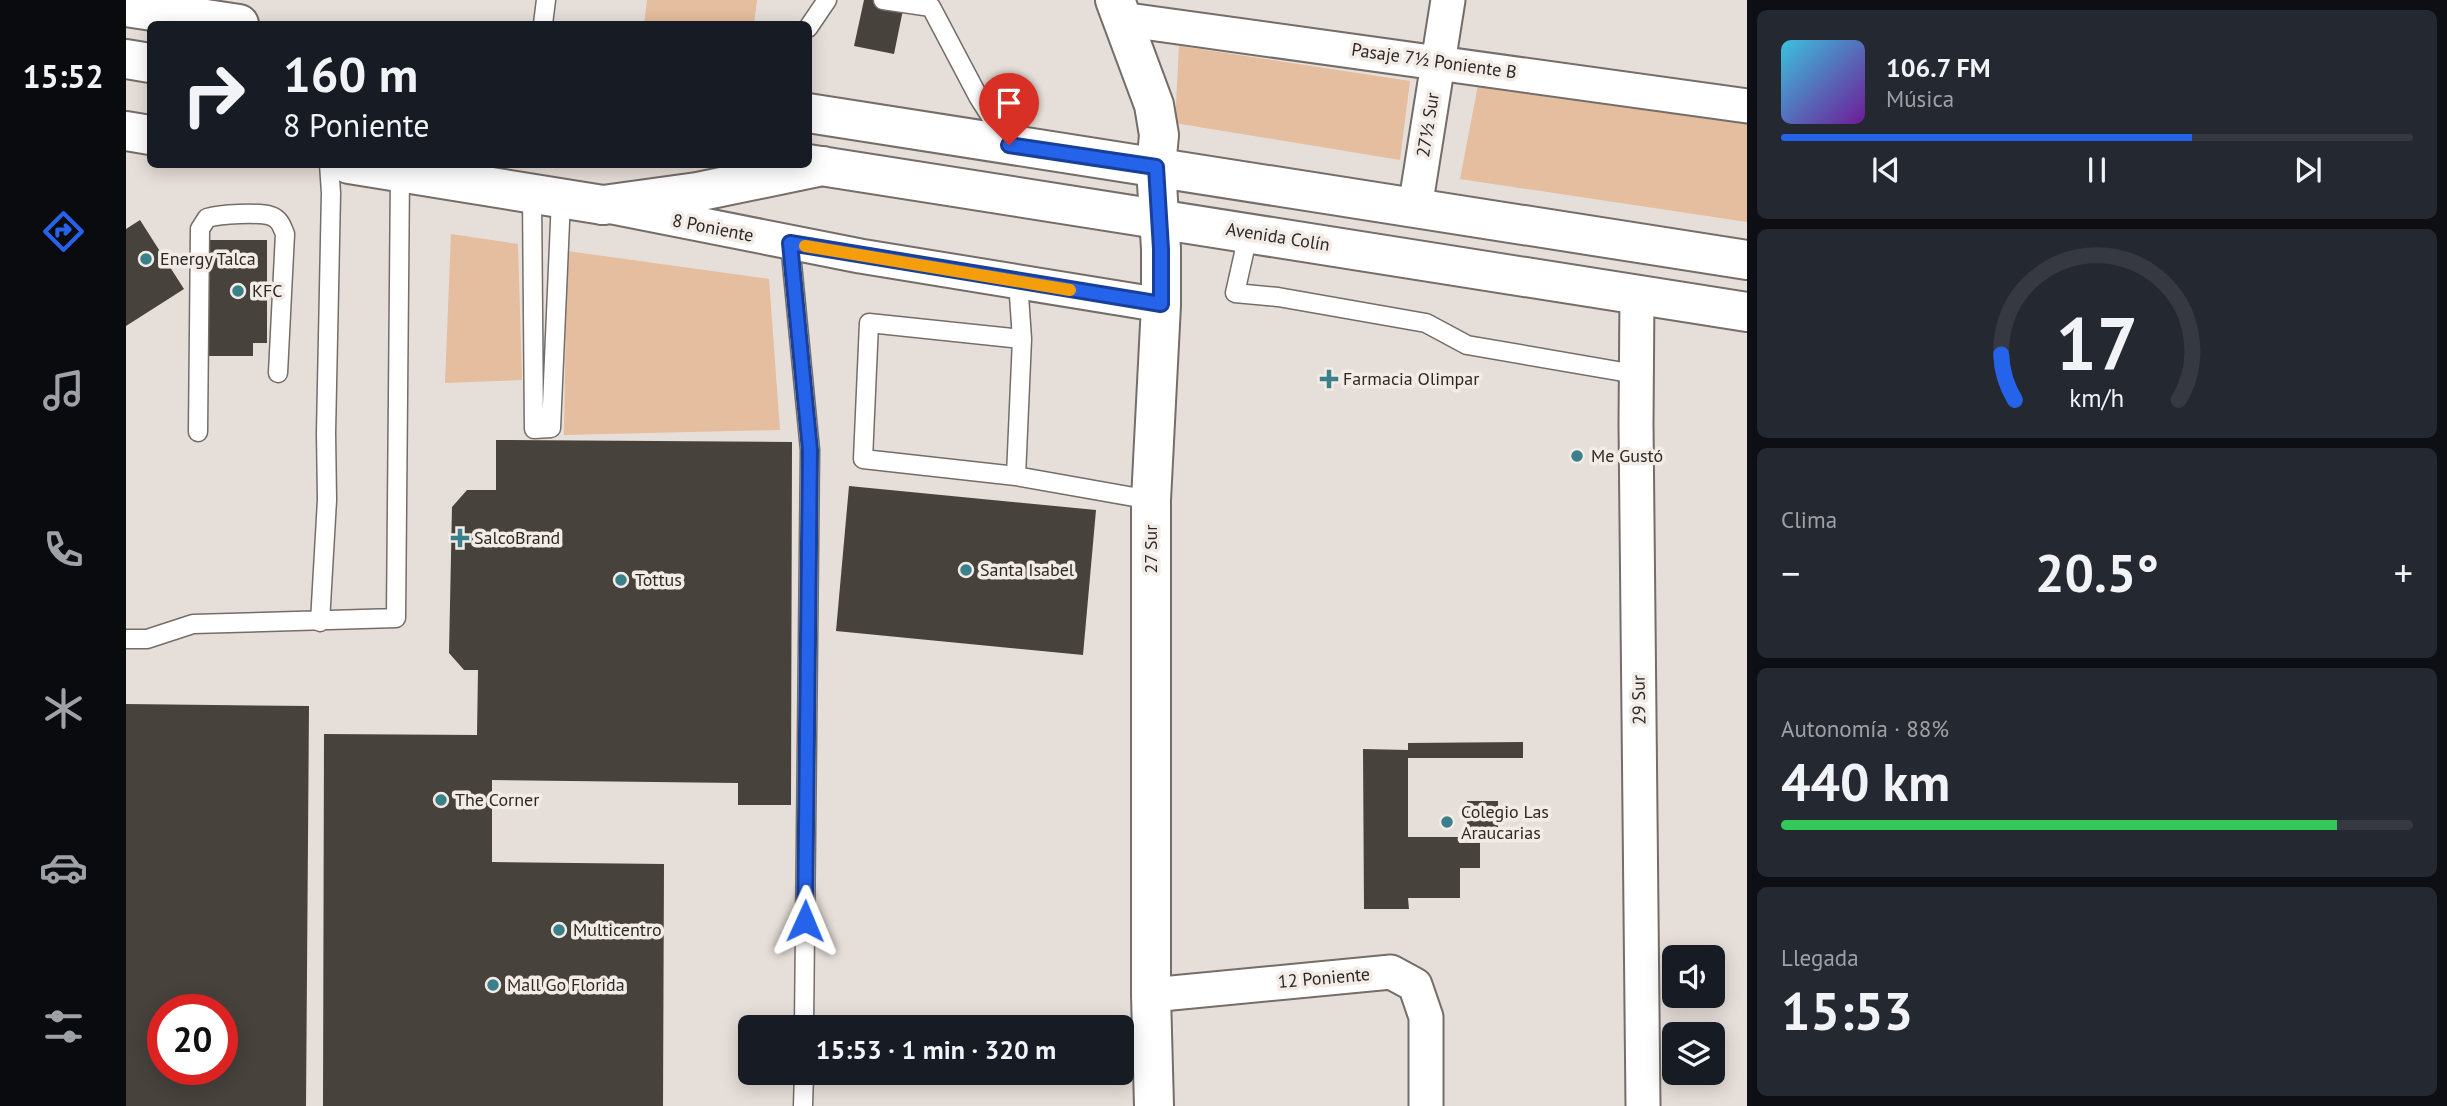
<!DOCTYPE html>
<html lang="es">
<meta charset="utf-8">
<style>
body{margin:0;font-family:"PT Sans",sans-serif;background:#242831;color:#f1f3f6;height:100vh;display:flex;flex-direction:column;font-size:26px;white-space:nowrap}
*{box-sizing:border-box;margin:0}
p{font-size:23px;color:#9ea1a6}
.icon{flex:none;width:38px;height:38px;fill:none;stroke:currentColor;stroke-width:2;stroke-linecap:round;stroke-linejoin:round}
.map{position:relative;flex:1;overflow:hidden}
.panel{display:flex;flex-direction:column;gap:10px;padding:10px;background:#0d0f14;width:700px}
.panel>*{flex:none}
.guide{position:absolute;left:21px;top:21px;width:665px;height:147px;border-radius:10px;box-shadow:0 4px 18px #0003;background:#171b24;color:#f1f3f6;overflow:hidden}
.controls{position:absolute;left:1536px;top:945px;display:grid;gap:14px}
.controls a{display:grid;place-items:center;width:63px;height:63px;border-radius:10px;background:#171b24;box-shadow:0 4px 18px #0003;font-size:35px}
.speed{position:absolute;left:21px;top:994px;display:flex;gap:14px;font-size:35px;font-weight:700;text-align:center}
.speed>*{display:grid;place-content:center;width:91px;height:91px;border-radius:50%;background:#171b24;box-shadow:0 4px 18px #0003;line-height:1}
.speed .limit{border:10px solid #d22;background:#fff;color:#111}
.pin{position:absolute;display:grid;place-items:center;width:60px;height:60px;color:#fff;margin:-72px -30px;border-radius:50% 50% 50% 0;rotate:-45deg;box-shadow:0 0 7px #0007}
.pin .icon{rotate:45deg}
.me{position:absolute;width:77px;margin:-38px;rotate:1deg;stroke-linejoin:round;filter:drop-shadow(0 0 5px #0008)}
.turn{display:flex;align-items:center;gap:24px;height:147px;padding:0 21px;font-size:32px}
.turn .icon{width:91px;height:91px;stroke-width:2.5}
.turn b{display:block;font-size:49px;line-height:60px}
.big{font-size:52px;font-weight:700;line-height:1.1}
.panel .tile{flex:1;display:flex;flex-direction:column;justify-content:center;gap:10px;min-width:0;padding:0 24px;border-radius:10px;background:#242831}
.panel .dial{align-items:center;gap:0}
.dial svg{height:182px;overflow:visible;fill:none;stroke:#363941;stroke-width:7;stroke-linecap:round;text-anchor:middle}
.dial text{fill:#f1f3f6;stroke:none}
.song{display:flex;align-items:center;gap:21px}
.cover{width:84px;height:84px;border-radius:10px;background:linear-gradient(135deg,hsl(190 70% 55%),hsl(280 70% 35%))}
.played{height:7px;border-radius:4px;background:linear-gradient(90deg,#2563eb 65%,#363941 65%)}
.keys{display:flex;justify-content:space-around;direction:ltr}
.heat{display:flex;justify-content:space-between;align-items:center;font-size:38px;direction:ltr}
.charge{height:10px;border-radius:5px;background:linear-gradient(90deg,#34c759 88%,#363941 0)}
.trip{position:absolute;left:612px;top:1015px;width:396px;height:70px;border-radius:10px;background:#171b24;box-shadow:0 4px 18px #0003;font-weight:700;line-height:70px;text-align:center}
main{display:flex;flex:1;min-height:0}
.dock{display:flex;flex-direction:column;width:126px;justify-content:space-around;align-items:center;background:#090b0e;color:#9ea1a6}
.dock .icon{width:49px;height:49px}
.dock .current{color:#2563eb}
.dock b{font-size:32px;color:#f1f3f6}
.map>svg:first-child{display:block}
.green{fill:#e5bd9f}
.building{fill:#48423d;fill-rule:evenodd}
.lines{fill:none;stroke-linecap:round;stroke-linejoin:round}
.lane-casing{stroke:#746d69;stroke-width:21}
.street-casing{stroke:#746d69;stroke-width:37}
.secondary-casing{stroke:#746d69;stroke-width:42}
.primary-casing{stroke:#746d69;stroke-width:42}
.lane{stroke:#fff;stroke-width:18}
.street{stroke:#fff;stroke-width:33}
.secondary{stroke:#fff;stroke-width:38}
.primary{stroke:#fff;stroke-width:38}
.route-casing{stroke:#184099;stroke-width:18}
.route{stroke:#2563eb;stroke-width:12}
.slow{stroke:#f59e0b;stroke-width:12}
.poi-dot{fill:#39808a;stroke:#f3ebe6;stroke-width:2.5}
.labels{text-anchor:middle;stroke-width:7;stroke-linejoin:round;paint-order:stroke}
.street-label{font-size:18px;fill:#2b2826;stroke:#f3ebe6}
.poi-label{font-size:18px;fill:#2b2826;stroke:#f3ebe6;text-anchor:start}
</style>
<main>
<nav class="dock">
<b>15:52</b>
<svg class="icon current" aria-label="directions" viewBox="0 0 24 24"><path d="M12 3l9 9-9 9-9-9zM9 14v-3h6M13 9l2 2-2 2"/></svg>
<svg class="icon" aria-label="music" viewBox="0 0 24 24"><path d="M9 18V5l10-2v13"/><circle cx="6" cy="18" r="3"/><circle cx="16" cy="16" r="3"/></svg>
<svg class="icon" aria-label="phone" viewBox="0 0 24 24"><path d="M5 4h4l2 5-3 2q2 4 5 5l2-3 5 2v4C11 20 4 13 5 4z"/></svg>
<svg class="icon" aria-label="climate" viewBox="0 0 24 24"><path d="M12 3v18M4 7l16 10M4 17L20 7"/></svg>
<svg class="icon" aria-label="car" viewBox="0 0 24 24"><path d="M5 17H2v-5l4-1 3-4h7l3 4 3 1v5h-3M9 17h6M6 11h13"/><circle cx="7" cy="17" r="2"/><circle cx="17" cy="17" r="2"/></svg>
<svg class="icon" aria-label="filters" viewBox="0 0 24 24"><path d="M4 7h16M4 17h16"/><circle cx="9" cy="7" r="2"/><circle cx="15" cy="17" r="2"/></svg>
</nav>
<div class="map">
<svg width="1621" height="1106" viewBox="0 0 1621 1106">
<rect width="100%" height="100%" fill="#e6ded8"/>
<path class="green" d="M521,0H631L628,24H518Z
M1053,46L1284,81L1274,160L1049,123Z
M1353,80L1621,117V222L1334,179Z
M325,234L392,244L396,380L319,383Z
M441,251L643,279L654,430L438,435Z"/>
<path class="building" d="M738,0H779L768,54L728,46Z
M14,220L58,289L0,326V229Z
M83,240H141V343H127V356H83Z
M370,440L666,442L665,805H612V783L366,780V862L538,864L537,1106H197L198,734L351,735L352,670H338L323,653L326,507L341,490H370Z
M723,486L970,510L957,655L710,631Z
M0,704L183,706L180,1106H0ZM37,1010H96V1069H37Z
M1397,742V758H1282V837H1333V843H1354V868H1334V898H1282L1283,909H1238L1237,749L1282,750V743Z
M1341,801H1372V839H1341Z"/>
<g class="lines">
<g class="lane-casing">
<path id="lane" d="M757,0L805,7L853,98L881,142
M417,24L420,0
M682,28L701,0
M406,195L408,429L425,428L435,199
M1117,232L1118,253L1109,293L1152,297L1300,323L1341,345L1509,374
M664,243L684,450L678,1027
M896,339L743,323L737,459L890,476L1025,500
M72,432L74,229L81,218C95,214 132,212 145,216C154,219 156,227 159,234L152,373
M890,476L896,339L892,281
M194,622L201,500L200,433L205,193L203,164
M0,639H21L67,624L270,618L274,174
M677,1106L678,1073"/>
</g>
<g class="street-casing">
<path id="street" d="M995,19L1621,106
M487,207L734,256L1035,305
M1289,208L1322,0
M1511,294L1510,424L1517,1106
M1025,995L1265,972L1289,985L1300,1017V1106"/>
</g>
<g class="secondary-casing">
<path id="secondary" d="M989,0L1028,105L1033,135L1030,167L1035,249V305L1025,500V995L1028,1106
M0,131L24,135
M223,164L477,205"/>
</g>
<g class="primary-casing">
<path id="primary" d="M0,7L113,24
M0,59L24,63
M682,113L1621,260
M682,164L1621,312
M477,205L571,192L697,166"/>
</g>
<use href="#lane" class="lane"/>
<use href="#street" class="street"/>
<use href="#secondary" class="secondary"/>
<use href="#primary" class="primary"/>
</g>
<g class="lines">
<g class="route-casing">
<path id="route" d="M679,921L684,450L664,243L1035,304V249L1030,167L883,145"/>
</g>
<use href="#route" class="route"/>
<path class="slow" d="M679,246L944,290"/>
</g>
<g class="poi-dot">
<circle cx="20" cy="259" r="7"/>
<circle cx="112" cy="291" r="7"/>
<path d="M1199.5 368.5h7v7h7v7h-7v7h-7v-7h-7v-7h7z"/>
<circle cx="1451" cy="456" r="7"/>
<path d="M330.5 527.5h7v7h7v7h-7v7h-7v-7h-7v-7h7z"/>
<circle cx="840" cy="570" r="7"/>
<circle cx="495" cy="580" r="7"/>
<circle cx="315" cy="800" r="7"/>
<circle cx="1321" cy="822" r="7"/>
<circle cx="433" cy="930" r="7"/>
<circle cx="367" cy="985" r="7"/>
</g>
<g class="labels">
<g class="street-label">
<text transform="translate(1308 61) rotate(8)" y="6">Pasaje 7½ Poniente B</text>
<text transform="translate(1302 125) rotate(-81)" y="6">27½ Sur</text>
<text transform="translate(587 228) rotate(11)" y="6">8 Poniente</text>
<text transform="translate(1152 237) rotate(9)" y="6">Avenida Colín</text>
<text transform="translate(1025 549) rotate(-90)" y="6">27 Sur</text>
<text transform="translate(1513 700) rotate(-91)" y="6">29 Sur</text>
<text transform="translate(1198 978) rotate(-5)" y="6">12 Poniente</text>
</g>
<g class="poi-label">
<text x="34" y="265">Energy Talca</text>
<text x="126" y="297">KFC</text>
<text x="1217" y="385">Farmacia Olimpar</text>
<text x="1465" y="462">Me Gustó</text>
<text x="348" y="544">SalcoBrand</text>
<text x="854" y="576">Santa Isabel</text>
<text x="509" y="586">Tottus</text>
<text x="329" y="806">The Corner</text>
<text x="1335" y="818">Colegio Las<tspan x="1335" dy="21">Araucarias</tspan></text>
<text x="447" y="936">Multicentro</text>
<text x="381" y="991">Mall Go Florida</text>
</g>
</g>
</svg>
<div class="controls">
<a><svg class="icon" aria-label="sound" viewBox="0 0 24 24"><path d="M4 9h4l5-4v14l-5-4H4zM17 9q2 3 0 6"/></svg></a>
<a><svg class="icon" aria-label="layers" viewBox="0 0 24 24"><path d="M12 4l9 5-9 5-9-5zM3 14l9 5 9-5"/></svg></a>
</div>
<div class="speed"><div class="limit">20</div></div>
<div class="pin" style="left:883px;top:145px;background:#d93025"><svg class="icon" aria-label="arrive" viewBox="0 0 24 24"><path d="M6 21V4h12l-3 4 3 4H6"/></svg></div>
<svg class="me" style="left:679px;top:921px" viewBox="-20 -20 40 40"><path d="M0-17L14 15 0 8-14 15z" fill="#2563eb" stroke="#fff" stroke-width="4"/></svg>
<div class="trip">15:53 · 1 min · 320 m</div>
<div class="guide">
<div class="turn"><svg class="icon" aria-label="right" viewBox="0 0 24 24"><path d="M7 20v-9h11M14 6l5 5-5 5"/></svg><div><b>160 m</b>8 Poniente</div></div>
</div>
</div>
<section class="panel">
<div class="tile">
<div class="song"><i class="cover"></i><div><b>106.7 FM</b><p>Música</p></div></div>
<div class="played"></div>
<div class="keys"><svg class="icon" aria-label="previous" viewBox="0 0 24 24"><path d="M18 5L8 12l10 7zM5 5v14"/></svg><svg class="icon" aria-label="pause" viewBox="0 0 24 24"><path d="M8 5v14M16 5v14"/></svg><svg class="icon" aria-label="next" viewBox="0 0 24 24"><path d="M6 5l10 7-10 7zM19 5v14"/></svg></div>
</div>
<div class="tile dial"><svg viewBox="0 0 100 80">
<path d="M14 69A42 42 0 1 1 86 69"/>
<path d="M14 69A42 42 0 0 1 8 49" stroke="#2563eb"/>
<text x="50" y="56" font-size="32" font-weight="700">17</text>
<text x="50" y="72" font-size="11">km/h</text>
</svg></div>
<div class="tile"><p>Clima</p>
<div class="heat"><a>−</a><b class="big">20.5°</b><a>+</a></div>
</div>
<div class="tile"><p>Autonomía · 88%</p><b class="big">440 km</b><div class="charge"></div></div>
<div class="tile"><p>Llegada</p><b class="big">15:53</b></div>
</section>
</main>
